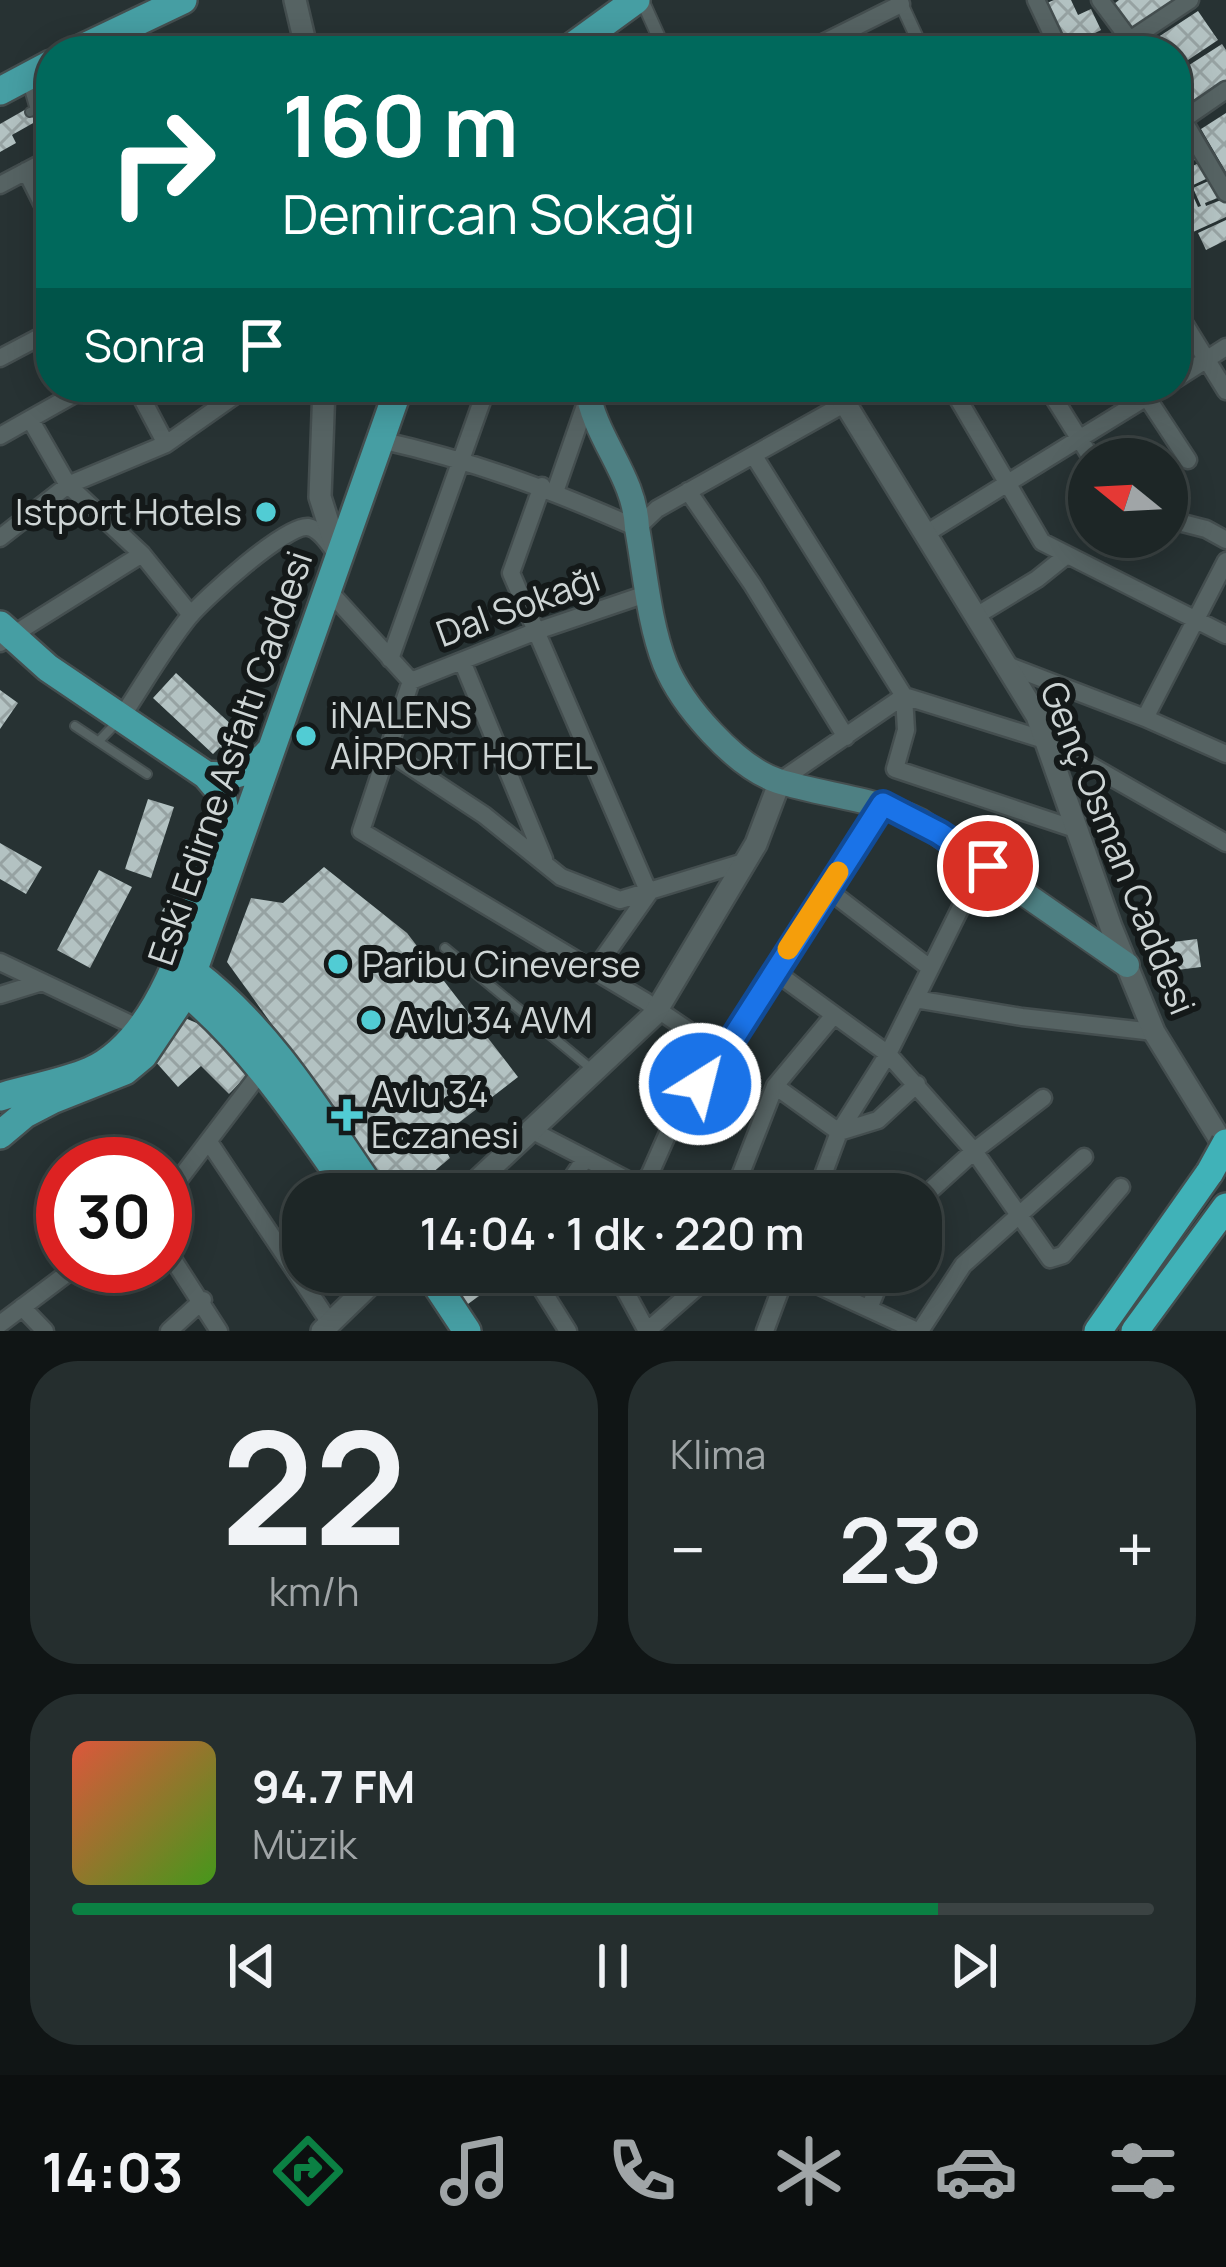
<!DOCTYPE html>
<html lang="tr">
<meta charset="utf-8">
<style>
body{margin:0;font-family:Manrope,sans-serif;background:#252e2e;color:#f1f3f6;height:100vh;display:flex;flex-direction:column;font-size:45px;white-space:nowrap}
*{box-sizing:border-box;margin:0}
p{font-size:39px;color:#a0a5a7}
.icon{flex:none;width:66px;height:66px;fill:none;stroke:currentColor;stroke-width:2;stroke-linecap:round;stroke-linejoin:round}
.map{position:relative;height:1331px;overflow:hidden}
.details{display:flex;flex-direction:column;gap:30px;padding:30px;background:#101515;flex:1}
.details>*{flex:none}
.guide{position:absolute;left:36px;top:36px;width:1155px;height:366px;border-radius:48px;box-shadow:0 6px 30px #0003,0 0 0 3px #3b4343;background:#00695c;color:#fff;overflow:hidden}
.needle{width:78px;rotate:288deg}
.fabs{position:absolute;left:1068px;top:438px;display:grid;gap:24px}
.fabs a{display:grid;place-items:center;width:120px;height:120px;border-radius:50%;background:#1d2626;box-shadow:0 6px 30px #0003,0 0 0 3px #3b4343;font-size:60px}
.speed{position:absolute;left:36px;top:1137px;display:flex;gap:24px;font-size:60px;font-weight:700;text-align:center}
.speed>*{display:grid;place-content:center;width:156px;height:156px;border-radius:50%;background:#1d2626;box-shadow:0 6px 30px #0003,0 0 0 3px #3b4343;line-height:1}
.speed .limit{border:18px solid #d22;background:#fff;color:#111}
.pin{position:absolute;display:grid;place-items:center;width:102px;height:102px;color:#fff;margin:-51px;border:6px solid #fff;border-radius:50%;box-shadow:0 3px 12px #0007}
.me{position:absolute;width:132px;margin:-66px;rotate:36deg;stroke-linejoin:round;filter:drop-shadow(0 0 9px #0008)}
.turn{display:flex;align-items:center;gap:42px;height:252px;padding:0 48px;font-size:54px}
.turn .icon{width:156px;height:156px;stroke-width:2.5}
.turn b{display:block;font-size:84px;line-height:102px}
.then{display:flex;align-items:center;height:114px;padding:0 48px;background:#0003;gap:24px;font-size:45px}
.big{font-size:90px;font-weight:600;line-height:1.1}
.details .widget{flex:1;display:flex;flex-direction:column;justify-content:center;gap:18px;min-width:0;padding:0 42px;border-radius:48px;background:#252e2e}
.details .dial{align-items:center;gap:0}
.dial b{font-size:156px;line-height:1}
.song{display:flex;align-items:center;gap:36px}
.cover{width:144px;height:144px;border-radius:18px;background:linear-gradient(135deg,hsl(10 70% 55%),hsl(100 70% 35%))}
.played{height:12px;border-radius:6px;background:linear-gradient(90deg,#0b8043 80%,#3b4343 80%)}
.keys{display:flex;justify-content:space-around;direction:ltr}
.heat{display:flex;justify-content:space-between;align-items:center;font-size:66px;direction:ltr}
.details .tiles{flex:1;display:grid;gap:30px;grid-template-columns:1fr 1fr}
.widget:last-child{grid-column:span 2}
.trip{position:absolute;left:282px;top:1173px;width:660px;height:120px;border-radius:48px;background:#1d2626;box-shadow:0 6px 30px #0003,0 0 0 3px #3b4343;font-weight:600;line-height:120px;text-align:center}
.menu{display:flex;height:192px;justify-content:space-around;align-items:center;background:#0c0f0f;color:#a0a5a7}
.menu .icon{width:84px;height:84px}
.menu .on{color:#0b8043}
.menu b{font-size:54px;color:#f1f3f6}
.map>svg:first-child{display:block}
.building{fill:url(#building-cross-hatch)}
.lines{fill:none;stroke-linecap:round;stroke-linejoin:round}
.service-casing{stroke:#444e4f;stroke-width:12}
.pedestrian-casing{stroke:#444e4f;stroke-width:16}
.minor-casing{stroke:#444e4f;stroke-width:21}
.tertiary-casing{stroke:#444e4f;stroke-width:26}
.secondary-casing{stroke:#444e4f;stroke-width:28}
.primary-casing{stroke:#444e4f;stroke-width:32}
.trunk-casing{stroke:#444e4f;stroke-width:32}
.service{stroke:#566363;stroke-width:8}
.pedestrian{stroke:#566363;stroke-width:12}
.minor{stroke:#566363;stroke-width:16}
.tertiary{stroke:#566363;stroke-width:21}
.secondary{stroke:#4e8083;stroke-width:24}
.primary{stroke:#469ea3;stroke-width:27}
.trunk{stroke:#40b2b8;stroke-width:27}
.trunk-bridge-casing{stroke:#444e4f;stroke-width:32;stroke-linecap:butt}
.trunk-bridge{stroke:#40b2b8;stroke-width:27}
.route-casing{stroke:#114b97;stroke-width:30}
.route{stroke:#1a73e8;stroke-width:21}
.slow{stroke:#f59e0b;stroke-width:21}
.poi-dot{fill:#51ccd4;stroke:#141919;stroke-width:4.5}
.labels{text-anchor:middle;stroke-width:12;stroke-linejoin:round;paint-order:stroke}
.poi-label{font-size:36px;fill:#ced5d5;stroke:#141919;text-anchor:start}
.street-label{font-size:36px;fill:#ced5d5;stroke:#141919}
</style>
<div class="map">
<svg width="1226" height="1331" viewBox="0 0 1226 1331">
<defs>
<pattern id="building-cross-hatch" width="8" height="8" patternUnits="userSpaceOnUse" patternTransform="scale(3)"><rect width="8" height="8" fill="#b3c2c2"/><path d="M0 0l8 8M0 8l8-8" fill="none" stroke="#96a2a2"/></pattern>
</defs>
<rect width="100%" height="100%" fill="#273233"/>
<path class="building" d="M1054,0H1071L1078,15L1091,9L1101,30L1093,34L1104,51L1123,41L1128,51H1071L1047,3Z
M1119,0H1177L1133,31L1114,4Z
M1198,11L1218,40L1182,64L1169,44L1170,51H1146L1143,47Z
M1222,44L1226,50V83L1184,110L1176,97V59L1183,69Z
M28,108L35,122L12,135L16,143L0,152V124Z
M1226,113V172L1201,129Z
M1191,141L1199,158L1176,169V148Z
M1201,162L1208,178L1189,187L1198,207L1201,206L1193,188L1213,179L1220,197L1205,203L1206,206L1226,198V217L1193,232L1184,213L1176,216V174Z
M1226,220V240L1206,250L1198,233Z
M176,673L236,729L223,750L220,747L213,754L153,698Z
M0,690L18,703L0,729Z
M148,799L174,807L151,878L125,869Z
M0,843L42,867L26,894L0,879Z
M324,867L407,933L518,1077L439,1138L450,1158L407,1194H394L227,962L251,898L283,903Z
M99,870L132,887L90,968L57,950Z
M168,900L183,907L177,921L161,913Z
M1197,939L1201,967L1169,971L1165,943Z
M178,1015L213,1030L253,1069L229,1094L201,1066L178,1087L154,1060Z
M478,1272H483L493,1286L461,1309L449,1293Z"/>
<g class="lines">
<g class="service-casing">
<path id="service" d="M27,82L35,110L30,112
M75,726L147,774
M99,741L119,720
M445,948L594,1071"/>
</g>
<g class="pedestrian-casing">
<path id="pedestrian" d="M642,0L665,51
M900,1L923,51"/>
</g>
<g class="minor-casing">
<path id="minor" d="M1036,0L1060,51
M1100,0L1138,51
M1130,40L1190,0
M807,51L901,4
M1176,108L1226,193
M1184,119L1226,90
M26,171L51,221
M0,185L51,158
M1176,310L1226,391
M0,358L51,331
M1176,379L1226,347
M136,387L166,444
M951,387L1042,542L1226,635
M1047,387L1092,459
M1140,387L1188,460
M30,419L87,387
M0,436L30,419L68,485L142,554L191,615
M380,440C474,461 549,489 637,528L657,509L844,404
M754,456L904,696L906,730L895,769L1078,830
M542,486L511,573L649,893L594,971
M688,491L752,584L846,737
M555,492L588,397
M1167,519L1206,529L1226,540
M927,533L1163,387
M0,538L68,485L166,444L247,387
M328,590L411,681L361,831L645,1001L723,1054
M976,616L1037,579L1067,555
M0,643L142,554
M390,659L487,387
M462,661L544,859
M1007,665L1145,718L1226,754
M411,681L534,632L649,593
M121,718C143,685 164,648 189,617C204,599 286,524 308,527C320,529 328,543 335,552
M1145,718L1226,561
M387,751L484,815L561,877L620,900L744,862
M780,781L904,696L1048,741L1226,843
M827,889L930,968
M0,962L139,1028
M774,971L888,1054L974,1151L1050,1259L1063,1255L1121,1187
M0,995L42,982
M915,999L1022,1017L1154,1032
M775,1086L839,1132L878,1120L917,1084
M531,1130L643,1188
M209,1142L330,1323
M648,1176L690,1194
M561,1194L585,1159
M641,1194L676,1115L723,1054L882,804
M733,1194L775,1086L834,1015
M816,1194L839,1132L888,1054L961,907L988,866
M165,1198L263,1069
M921,1199L974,1151L1043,1098
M165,1247L219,1331
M531,1272L568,1331
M615,1272L647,1331L714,1272
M789,1272L917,1331
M439,1290L464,1272
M870,1306L884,1272
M22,1307L45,1331
M0,1324L77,1266
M169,1331L203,1300
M765,1331L787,1272
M920,1331L963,1265L1084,1157"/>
</g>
<g class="tertiary-casing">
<path id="tertiary" d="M295,0L307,51
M324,387L320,497L339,557
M835,387L1037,716L1111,927L1154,1032L1226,1149
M463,1194L654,1015L756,844L780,781
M322,1331L383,1272"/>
</g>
<g class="secondary-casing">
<path id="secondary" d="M587,387C594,439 635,475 637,528C645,572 649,623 665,664C682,706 736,767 778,781C826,796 874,798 920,821L1127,965"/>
</g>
<g class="primary-casing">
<path id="primary" d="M76,51L183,0
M566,51L636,0
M0,91L51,64
M0,625L48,668L206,775C233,778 250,773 268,753
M195,973C272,1032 321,1116 375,1194
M186,992C254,1049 301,1122 352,1194
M0,1097C29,1088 62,1083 90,1071C172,1034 200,891 225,813L222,794L206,775
M0,1135L25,1114L52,1100L125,1071L143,1056L186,992L399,387
M428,1272L467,1331"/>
</g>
<g class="trunk-casing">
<path id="trunk" d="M1098,1331L1210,1172
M1135,1331L1226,1207"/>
</g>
<use href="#service" class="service"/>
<use href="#pedestrian" class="pedestrian"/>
<use href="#minor" class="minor"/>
<use href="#tertiary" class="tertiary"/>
<use href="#secondary" class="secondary"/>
<use href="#primary" class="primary"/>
<use href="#trunk" class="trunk"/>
<g class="trunk-bridge-casing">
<path id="trunk-bridge" d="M1210,1172L1226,1143"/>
</g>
<use href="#trunk-bridge" class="trunk-bridge"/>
</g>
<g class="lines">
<g class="route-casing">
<path id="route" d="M700,1084L723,1054L883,804L939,833L988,866"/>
</g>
<use href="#route" class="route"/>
<path class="slow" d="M788,949L838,872"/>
</g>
<g class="poi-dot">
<circle cx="266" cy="512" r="12"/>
<circle cx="306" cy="736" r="12"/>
<circle cx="338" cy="964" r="12"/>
<circle cx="371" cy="1020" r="12"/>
<path d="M341 1097h12v12h12v12h-12v12h-12v-12h-12v-12h12z"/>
</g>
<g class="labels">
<g class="poi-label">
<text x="242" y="525" text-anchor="end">Istport Hotels</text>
<text x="330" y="728">iNALENS<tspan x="330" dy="41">AİRPORT HOTEL</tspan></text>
<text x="362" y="977">Paribu Cineverse</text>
<text x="395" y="1033">Avlu 34 AVM</text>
<text x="371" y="1107">Avlu 34<tspan x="371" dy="41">Eczanesi</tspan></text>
</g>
<g class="street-label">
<text transform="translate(518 606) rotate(-20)" y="13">Dal Sokağı</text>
<text transform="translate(230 758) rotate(-71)" y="13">Eski Edirne Asfaltı Caddesi</text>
<text transform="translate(1118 848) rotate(68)" y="13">Genç Osman Caddesi</text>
</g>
</g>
</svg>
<div class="fabs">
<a><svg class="needle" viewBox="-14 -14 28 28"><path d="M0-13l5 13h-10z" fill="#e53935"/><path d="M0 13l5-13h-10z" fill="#a0a5a7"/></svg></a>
</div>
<div class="speed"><div class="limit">30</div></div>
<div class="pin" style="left:988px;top:866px;background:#d93025"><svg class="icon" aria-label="arrive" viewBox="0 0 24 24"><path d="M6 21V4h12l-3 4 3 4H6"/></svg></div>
<svg class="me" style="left:700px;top:1084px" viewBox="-20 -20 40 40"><circle r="17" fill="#1a73e8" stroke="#fff" stroke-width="3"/><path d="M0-11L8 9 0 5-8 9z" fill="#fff"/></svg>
<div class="trip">14:04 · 1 dk · 220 m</div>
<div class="guide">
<div class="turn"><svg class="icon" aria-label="right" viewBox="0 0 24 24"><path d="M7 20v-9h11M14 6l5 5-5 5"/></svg><div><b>160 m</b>Demircan Sokağı</div></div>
<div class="then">Sonra<svg class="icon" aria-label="arrive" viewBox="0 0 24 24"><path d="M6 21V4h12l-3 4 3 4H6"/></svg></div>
</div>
</div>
<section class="details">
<div class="tiles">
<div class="widget dial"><b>22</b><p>km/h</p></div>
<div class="widget"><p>Klima</p>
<div class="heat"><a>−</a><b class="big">23°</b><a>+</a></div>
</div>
<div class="widget">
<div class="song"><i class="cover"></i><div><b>94.7 FM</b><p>Müzik</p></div></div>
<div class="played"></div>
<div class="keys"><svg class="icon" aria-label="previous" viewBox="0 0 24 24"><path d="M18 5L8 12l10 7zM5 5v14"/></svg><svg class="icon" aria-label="pause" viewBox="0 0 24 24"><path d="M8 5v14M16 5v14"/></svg><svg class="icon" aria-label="next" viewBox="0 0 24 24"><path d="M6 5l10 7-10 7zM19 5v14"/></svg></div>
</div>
</div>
</section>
<nav class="menu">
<b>14:03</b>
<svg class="icon on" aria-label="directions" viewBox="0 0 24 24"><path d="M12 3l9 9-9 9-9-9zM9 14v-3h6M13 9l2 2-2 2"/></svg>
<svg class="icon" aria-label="music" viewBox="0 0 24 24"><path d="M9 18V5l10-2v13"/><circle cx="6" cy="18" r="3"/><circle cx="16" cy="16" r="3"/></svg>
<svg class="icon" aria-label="phone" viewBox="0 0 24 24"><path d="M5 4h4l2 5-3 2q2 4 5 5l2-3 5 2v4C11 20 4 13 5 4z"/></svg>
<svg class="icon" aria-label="climate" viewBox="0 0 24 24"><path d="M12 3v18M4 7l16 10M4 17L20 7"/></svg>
<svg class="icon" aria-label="car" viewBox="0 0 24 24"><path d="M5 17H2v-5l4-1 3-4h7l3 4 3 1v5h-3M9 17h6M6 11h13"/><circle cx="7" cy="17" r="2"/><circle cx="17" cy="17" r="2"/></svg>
<svg class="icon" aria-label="filters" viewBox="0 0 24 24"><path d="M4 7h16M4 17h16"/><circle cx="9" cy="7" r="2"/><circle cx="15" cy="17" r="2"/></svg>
</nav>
